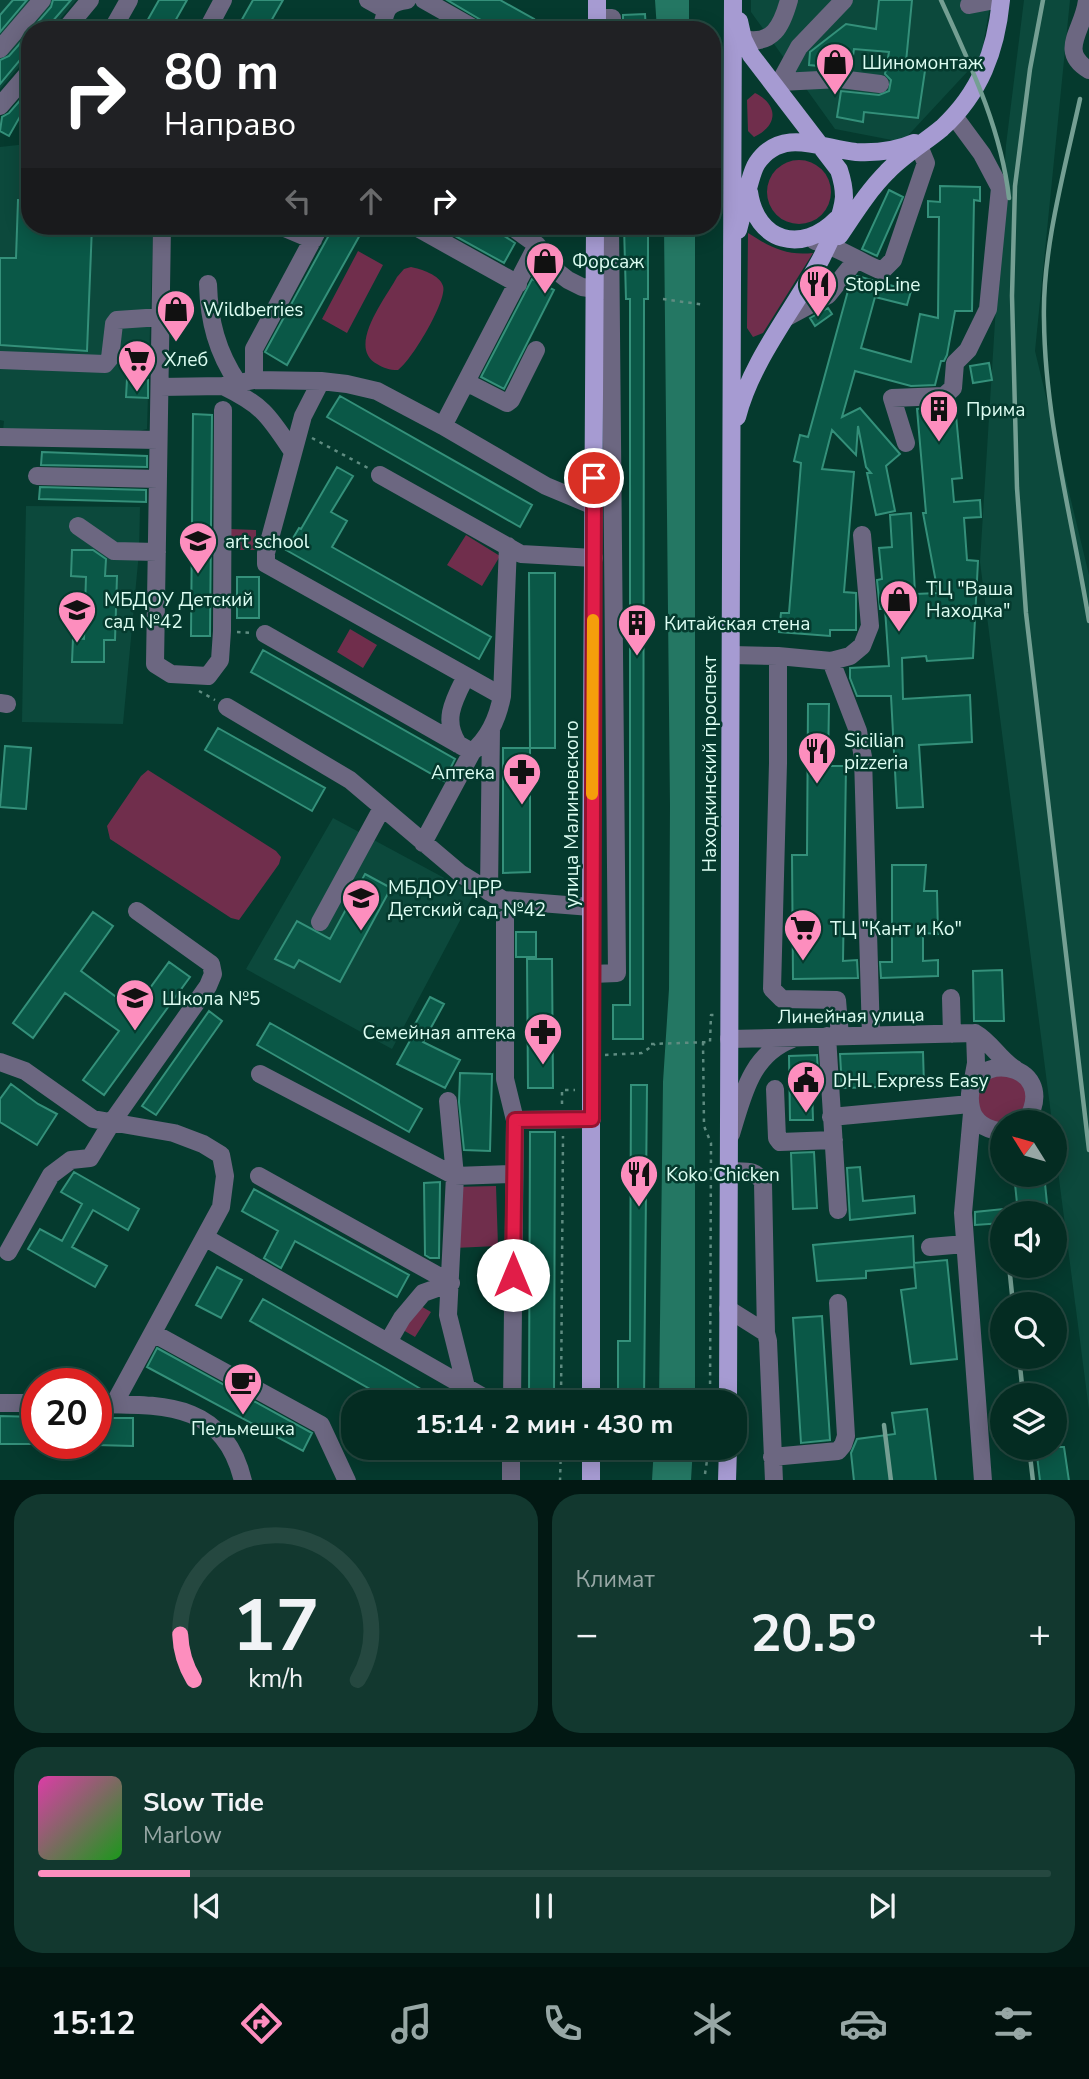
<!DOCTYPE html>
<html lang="ru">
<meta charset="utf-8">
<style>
body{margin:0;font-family:"Nunito Sans",sans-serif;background:#12382f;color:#f1f3f6;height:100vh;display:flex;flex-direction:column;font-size:26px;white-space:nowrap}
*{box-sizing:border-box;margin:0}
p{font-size:23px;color:#97a7a5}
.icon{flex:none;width:38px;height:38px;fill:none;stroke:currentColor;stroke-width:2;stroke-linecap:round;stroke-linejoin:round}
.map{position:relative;height:1480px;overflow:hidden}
.details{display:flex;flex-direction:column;gap:14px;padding:14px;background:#021813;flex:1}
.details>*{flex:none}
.hud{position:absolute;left:21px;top:21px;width:700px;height:214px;border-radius:28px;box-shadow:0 4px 18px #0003,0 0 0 2px #254840;background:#202124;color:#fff;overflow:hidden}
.needle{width:46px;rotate:307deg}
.controls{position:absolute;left:990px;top:1110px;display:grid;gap:14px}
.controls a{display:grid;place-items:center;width:77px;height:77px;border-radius:50%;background:#042c22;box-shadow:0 4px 18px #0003,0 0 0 2px #254840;font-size:35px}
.speed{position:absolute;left:21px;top:1368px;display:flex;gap:14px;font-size:35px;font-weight:700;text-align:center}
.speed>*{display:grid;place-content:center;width:91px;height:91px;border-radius:50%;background:#042c22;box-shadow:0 4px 18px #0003,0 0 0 2px #254840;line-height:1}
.speed .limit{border:10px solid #d22;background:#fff;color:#111}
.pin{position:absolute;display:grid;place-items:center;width:60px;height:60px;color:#fff;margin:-30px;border:4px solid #fff;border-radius:50%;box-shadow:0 2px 7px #0007}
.me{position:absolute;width:77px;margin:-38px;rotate:0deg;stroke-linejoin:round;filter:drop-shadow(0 0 5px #0008)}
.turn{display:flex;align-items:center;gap:24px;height:147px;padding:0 28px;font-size:32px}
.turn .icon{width:91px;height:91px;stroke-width:2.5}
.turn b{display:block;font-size:49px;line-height:60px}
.lanes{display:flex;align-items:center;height:66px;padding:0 28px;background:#0003;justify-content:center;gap:35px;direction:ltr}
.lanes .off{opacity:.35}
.big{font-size:52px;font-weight:700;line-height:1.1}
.details .tile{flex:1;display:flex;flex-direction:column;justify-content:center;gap:10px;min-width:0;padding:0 24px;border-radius:28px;background:#12382f}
.details .dial{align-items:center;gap:0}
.dial svg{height:182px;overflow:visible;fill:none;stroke:#254840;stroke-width:7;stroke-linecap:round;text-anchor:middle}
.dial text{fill:#f1f3f6;stroke:none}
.song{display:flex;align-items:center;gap:21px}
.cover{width:84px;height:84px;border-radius:10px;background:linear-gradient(135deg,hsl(320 70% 55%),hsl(120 70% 35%))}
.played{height:7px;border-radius:4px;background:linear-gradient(90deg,#fd8ebe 15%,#254840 15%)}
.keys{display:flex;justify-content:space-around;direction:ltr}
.heat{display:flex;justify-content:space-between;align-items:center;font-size:38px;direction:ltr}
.details .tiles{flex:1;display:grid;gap:14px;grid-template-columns:1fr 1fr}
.tile:last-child{grid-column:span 2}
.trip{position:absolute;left:341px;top:1390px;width:406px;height:70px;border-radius:28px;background:#042c22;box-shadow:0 4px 18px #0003,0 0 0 2px #254840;font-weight:700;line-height:70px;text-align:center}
.tab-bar{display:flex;height:112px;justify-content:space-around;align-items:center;background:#02120e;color:#97a7a5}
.tab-bar .icon{width:49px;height:49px}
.tab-bar .active{color:#fd8ebe}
.tab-bar b{font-size:32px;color:#f1f3f6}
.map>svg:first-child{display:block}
.built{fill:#0c493c}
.green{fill:#702e4c}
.water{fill:#247763}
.building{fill:#0a5847;stroke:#34907a;stroke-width:2}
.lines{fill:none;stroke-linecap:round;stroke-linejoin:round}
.path{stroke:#5f8c81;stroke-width:2.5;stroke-dasharray:3.5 5;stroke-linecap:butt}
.minor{stroke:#6c6781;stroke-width:18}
.major{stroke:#a69bd2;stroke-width:18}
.rail{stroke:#749f93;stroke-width:4.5}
.route-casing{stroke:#92132f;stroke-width:18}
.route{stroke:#e11d48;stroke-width:12}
.slow{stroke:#f59e0b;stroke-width:12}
.labels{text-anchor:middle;stroke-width:5;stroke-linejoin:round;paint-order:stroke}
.poi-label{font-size:19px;fill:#dcfdf2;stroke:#053a2e;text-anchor:start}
.street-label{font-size:19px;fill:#dcfdf2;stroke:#053a2e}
</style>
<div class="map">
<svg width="1089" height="1481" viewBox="0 0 1089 1481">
<rect width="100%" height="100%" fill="#053a2e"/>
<path class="built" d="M0,0H76L51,30H30V54L0,89Z
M751,0H991L981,57L902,142L835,129L751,12Z
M1024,0H1070L1035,351L1089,575V1410L1055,1148V1122H1052L980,562L1006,145Z
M30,129V226H153L147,429L139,431L3,430L4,421L0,420V147L27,144Z
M26,506L140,507L139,552L123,724L22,722Z
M333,818L474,894L392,1049L246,969Z"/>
<path class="green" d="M755,93C779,105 778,126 754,137L748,131L747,100Z
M767 192a32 32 0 1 1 64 0a32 32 0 1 1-64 0Z
M748,233C770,247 786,256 813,253L763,333L753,337L747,328Z
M358,251L383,265L347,333L322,319Z
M411,267C421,269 440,275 443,286C448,300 410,363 398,370C389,370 384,368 377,364C346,347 386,298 397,277L404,269Z
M231,529L256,530V550H231Z
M466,535L500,556L482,586L447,565Z
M350,629L377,645L363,668L337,652Z
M148,770L276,851L281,857L279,864L239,920L231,918L110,839L107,826L141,776Z
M1001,1072L1021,1080L1029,1098C1022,1116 1023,1122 1003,1122V1126L993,1124L977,1110C977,1084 978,1083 1001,1072Z
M496,1186L498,1246L454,1248L452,1187Z
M419,1305L431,1312L415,1337L403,1330Z"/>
<path class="water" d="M655,0H689V30H657Z
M664,226H695V1402H659L663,1082L669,989L670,805Z
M654,1447H693L691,1480H652Z"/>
<path class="building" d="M13,0H27L0,32V15Z
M53,0H71L45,30H31L51,7Z
M159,0H187L170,30H142Z
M253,0H283L266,30H236Z
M447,0H500L534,19L528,30H498Z
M879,0H912L906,62L926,64L918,118L864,112L863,122L837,117L841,91L879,95L889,91L891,80L885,74L889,52L854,49L851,69L809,65L810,52L846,24L876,29Z
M645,14L646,30H623V15Z
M30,32V48L0,84V60L9,56Z
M30,89V104L22,113L9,136L0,131L2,117L9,113Z
M940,186L980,187V201L974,200L972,311H955L947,355L944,361H941L935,385L911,386L855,371L842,417L860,408L900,454L886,466L895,511L876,515L867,473H871L866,467L858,426L856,455L832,430L822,469L854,472L844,592L856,593V630H830V636L779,632L781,613H789L801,463L794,461L800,435L808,437L849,287L857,276L911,291L907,305L875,297L861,348L911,362L920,314L938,318L939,217H928V201L940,202Z
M889,190L903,197L877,256L862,249Z
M18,200L30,201V226H92L87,351L0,345V258H16Z
M334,226H365L287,365L265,352Z
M437,226H489L515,243L504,263Z
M624,226H648V299H644L643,1039H613V1005H630V299H626Z
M532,279L554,290L504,389L481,377Z
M828,308L832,314L815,326L810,318Z
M989,363L992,380L973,383L970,366Z
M127,379L148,380V398L126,397Z
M340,396L532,505L520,527L327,417Z
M955,405L962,478L952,479L954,502L980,500L981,517L964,518L967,560L978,561L973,658L927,661L926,656L902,658L903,699L970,695L972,742L919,745L923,807L897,808L891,696H857L850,678V668L889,666L885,609H880L877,580L882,579L879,548L892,547L890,515L911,513L915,594L938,593L923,513H926L917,409Z
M193,414L212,415L210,636H191Z
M42,452L147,456V467L41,465Z
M337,467L353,476L331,512L347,521L332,547L491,637L479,659L286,550L299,528L301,529Z
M40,487L146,490V502L39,499Z
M72,550H93L106,559L105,576H117L115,640H104V662H72L73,638L84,639L86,577L71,576Z
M529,573H555V748H530Z
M237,577H259V618H237Z
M263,650L455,759L444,781L251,672Z
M808,704H829L828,766H846L843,961L857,960L858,978L793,979L792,855H807Z
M218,728L325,788L312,811L205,750Z
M5,746L31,748L26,809L0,807Z
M503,748H530V872L503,873Z
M892,865H926L924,891H937L938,934L923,933V961L938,960V976L881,978L880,962H892Z
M365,874L391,888L340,982L299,960L294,968L275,959L297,921L330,939Z
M93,912L113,926L81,971L134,1010L169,962L190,977L104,1095L83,1080L119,1031L65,993L33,1038L13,1023Z
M516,932H536V957H516Z
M527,959H552L553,1088H528Z
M1002,970L1004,1021H974L973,971Z
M430,997L444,1004L423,1042L460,1060L445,1088L397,1064L417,1028L414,1026Z
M209,1011L222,1021L156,1115L142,1106Z
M270,1023L422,1109L409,1132L257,1045Z
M923,1052L924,1086L842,1088L840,1054Z
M817,1055L819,1088H812L813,1120H790L789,1056Z
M460,1073L492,1074L490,1151L464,1150L459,1102Z
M11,1084L38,1104L57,1114L37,1145L0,1122V1099Z
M631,1085H647L644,1402H618V1341H630Z
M530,1132H555L554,1402H529Z
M814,1152L817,1208L793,1209L791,1153Z
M860,1167L863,1201L914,1196L915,1213L850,1220L847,1168Z
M74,1172L139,1209L128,1230L93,1210L72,1247L107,1266L95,1287L28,1249L40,1229L62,1241L82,1204L61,1192Z
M1014,1174H1044L1048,1213H1018Z
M440,1182L439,1258H430L425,1255L424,1183Z
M254,1189L409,1275L397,1297L295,1241L281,1268L264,1258L278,1231L242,1211Z
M1003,1209V1223L975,1225V1212Z
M913,1236L914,1263L947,1260L957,1359L911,1364L901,1290L916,1288L914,1264V1267L866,1271V1278L817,1281L813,1245Z
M217,1267L242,1280L221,1318L196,1305Z
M263,1299L390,1371L443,1402H393L250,1321Z
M822,1316L830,1440L801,1443L793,1318Z
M157,1348L312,1433L303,1451L147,1367Z
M927,1409L936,1481H854L851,1453L857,1439L895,1434L892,1413Z
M0,1416L37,1417V1444H0Z
M96,1418H133V1446L96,1445Z
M1036,1447H1064L1069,1481H1040Z"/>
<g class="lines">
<path class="path" d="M663,299L705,305
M312,438L368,468
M237,632L252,633
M199,691L215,700
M703,1042L704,1126L711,1143L710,1402
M651,1044L710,1042L711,1015H716
M605,1055L642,1053L655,1044
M562,1104V1090H575
M561,1402L563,1136
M705,1474L709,1447
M560,1481L561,1447"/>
<path class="minor" d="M368,0L386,10
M424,0L477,30
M1087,0C1084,30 1057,51 1089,70
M969,5L995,0
M597,18H612V30
M65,30L90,0
M112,30L129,0
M207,30L223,0
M381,30C386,11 385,3 407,0
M743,39C773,46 782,25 789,0
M0,49L42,0
M780,82L840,79L880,84
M775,86L780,82L799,47L844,0
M0,106L30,71
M162,226L155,664L171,674L208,676L220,660L222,631L223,410
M280,226L313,240
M414,226L518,284
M511,226L537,245L559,273L568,280L582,287L609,291
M815,241C839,247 859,262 882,271L893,260L926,163L919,146L915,143
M208,284C209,321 217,352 238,383
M787,317L828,295L856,260
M0,360L105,364L110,358L114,324L117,320L161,317
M254,380V349L320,226
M321,381L303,416L266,553V564L502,696
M466,382L507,403L511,400L536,350
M223,386C264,406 269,416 293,452
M160,387L223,386L254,380L321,381L347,384L377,391L443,426L546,486L594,506
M443,426L537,245
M0,437L158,440
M906,443L892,398L944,396L953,388L955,363L968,350L988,309L1000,188L982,154L954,116
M380,475L521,554L594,558
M37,476L158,479
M78,526L114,551L157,552
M265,634L472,752
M731,655L778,656L831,661L850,656L862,646L870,626L862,535
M778,656V763L772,989L782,999L837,1000L840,1036
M831,661L858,731L863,757L871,1036
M0,703L7,704
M227,707L350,780L461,874L503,900L591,907
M458,744C442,720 454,700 466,676
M423,843L472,752C489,738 498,717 502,696L508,546
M489,892L491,728
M505,919V1079L515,1120
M320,922L382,808
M592,974L617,973L610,226
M951,998L952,1034
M975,1033C991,1042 999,1059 1015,1069
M827,1036L838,1210
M729,1039L975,1033
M0,1062L25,1071L93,1119L174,1133L203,1144L221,1155L225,1176L221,1207L114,1404
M260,1074L455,1176L448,1315L466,1387
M972,1085L976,1063L975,1033
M775,1089L777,1138L780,1142L834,1140
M448,1101L455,1176L513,1174
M972,1113L963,1213L983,1481
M831,1117L970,1104
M1003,1132C988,1130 974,1124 971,1108C958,1047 1064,1058 1026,1122
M731,1134C743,1096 750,1055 792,1039
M728,1171C743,1172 756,1168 763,1183L766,1333
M259,1176L451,1283
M206,1238L492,1402
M930,1247L965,1244
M8,1252L51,1175L71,1160L90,1158L112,1122L208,986L213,974L211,964L137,911
M728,1309L766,1333L768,1341L774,1481
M153,1333L321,1425L347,1481
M388,1342L402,1318L423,1293L451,1283
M512,1402L515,1120L592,1119
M0,1403H37
M96,1404C162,1405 224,1401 243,1481
M772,1457L838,1451L843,1445L846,1436L838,1303
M511,1481V1447"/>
<path class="major" d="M597,30V0
M749,192C756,242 802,255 837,219
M738,230C743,214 749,175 757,163C782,126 822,149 856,152C877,153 896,151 914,143
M839,236C854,214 868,191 887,172C903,155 924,143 942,128C980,93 996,51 1001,0
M737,417C752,359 794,310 822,257C831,238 842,218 844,197C844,187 842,179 839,170L751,55L743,39L739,21
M591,1402V907L595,226
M728,1402L733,0
M591,1481V1447
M727,1481L728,1447"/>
<path class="rail" d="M941,0C970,64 1001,128 1009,198
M1043,0L1030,69L1015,186L1012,296L1017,488L1026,613L1089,1150
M1080,99C1065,168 1042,250 1044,320C1045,421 1073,522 1089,621
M1009,1265L1013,1304
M1019,1356L1023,1395
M884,1425L891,1481
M1029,1447L1033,1481"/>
</g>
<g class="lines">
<g class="route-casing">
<path id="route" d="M513,1275L515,1120L592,1119L594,478"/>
</g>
<use href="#route" class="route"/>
<path class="slow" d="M592,794L593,620"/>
</g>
<defs>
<g id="shop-pin" transform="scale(2.0125)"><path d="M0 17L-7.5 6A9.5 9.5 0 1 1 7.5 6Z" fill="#fd8ebe" stroke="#053a2e"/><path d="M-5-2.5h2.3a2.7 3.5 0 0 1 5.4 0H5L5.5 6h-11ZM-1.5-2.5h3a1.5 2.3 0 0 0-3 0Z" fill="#111"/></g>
<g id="restaurant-pin" transform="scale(2.0125)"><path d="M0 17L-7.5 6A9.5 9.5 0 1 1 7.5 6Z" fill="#fd8ebe" stroke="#053a2e"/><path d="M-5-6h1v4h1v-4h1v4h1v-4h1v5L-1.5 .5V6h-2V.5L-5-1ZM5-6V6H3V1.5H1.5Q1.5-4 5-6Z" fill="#111"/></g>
<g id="supermarket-pin" transform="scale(2.0125)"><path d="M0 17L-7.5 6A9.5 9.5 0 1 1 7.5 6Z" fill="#fd8ebe" stroke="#053a2e"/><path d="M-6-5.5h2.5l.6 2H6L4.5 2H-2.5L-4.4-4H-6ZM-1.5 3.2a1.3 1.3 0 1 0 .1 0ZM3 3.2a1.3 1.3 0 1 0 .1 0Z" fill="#111"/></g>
<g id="building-pin" transform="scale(2.0125)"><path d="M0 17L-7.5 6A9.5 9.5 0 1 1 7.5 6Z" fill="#fd8ebe" stroke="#053a2e"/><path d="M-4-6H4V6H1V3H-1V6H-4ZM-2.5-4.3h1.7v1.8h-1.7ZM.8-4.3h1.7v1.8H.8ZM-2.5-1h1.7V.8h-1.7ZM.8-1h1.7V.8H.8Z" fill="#111"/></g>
<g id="school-pin" transform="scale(2.0125)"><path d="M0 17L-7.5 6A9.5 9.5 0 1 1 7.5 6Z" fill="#fd8ebe" stroke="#053a2e"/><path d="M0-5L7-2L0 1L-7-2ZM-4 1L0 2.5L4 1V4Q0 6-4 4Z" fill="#111"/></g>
<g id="pharmacy-pin" transform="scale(2.0125)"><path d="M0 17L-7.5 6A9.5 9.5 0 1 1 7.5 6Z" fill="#fd8ebe" stroke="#053a2e"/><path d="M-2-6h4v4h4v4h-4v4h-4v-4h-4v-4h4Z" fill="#111"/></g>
<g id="civic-pin" transform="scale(2.0125)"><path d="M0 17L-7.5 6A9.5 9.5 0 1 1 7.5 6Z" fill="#fd8ebe" stroke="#053a2e"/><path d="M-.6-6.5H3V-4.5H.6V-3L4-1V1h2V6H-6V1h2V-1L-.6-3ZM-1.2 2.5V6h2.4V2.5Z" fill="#111"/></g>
<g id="cafe-pin" transform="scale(2.0125)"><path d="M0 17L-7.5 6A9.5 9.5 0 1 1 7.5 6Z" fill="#fd8ebe" stroke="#053a2e"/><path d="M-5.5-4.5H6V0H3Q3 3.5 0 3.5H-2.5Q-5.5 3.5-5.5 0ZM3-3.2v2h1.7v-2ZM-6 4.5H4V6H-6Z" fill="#111"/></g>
</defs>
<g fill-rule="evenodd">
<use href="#shop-pin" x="835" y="62"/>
<use href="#shop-pin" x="545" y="261"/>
<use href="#restaurant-pin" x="818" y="284"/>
<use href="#shop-pin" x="176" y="309"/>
<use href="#supermarket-pin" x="137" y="359"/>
<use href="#building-pin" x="939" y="409"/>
<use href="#school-pin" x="198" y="541"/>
<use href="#shop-pin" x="899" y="599"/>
<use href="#school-pin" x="77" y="610"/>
<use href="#building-pin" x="637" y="623"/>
<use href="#restaurant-pin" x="817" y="751"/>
<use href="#pharmacy-pin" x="522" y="772"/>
<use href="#school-pin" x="361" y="898"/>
<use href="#supermarket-pin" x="803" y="928"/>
<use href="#school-pin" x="135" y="998"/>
<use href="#pharmacy-pin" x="543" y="1032"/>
<use href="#civic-pin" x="806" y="1080"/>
<use href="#restaurant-pin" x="639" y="1174"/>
<use href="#cafe-pin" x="243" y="1382"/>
</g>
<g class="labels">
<g class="poi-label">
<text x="862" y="69">Шиномонтаж</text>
<text x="572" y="268">Форсаж</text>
<text x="845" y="291">StopLine</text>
<text x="203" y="316">Wildberries</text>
<text x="164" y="366">Хлеб</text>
<text x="966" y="416">Прима</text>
<text x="225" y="548">art school</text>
<text x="926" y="595">ТЦ "Ваша<tspan x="926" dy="22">Находка"</tspan></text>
<text x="104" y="606">МБДОУ Детский<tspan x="104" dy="22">сад №42</tspan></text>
<text x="664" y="630">Китайская стена</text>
<text x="844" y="747">Sicilian<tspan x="844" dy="22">pizzeria</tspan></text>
<text x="495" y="779" text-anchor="end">Аптека</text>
<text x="388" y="894">МБДОУ ЦРР<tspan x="388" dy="22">Детский сад №42</tspan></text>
<text x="830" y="935">ТЦ "Кант и Ко"</text>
<text x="162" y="1005">Школа №5</text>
<text x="516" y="1039" text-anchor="end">Семейная аптека</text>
<text x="833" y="1087">DHL Express Easy</text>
<text x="666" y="1181">Koko Chicken</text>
<text x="243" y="1435" text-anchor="middle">Пельмешка</text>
</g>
<g class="street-label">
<text transform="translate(709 764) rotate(-90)" y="7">Находкинский проспект</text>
<text transform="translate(571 814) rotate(-90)" y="7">улица Малиновского</text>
<text transform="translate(851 1015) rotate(-1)" y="7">Линейная улица</text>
</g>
</g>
</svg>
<div class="controls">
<a><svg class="needle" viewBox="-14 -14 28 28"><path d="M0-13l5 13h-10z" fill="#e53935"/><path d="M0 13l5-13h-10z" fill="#97a7a5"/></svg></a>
<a><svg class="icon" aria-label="sound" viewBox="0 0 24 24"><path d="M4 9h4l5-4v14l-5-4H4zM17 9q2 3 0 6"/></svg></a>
<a><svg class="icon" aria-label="search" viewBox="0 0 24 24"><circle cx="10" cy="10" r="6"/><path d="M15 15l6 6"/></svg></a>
<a><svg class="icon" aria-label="layers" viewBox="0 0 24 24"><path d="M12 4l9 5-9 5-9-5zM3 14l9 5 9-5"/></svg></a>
</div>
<div class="speed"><div class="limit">20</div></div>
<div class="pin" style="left:594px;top:478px;background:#d93025"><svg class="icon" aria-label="arrive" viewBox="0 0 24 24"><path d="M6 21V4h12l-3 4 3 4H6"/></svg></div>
<svg class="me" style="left:513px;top:1275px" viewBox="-20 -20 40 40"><circle r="19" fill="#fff"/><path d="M0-13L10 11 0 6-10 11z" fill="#e11d48"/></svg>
<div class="trip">15:14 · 2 мин · 430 m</div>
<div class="hud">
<div class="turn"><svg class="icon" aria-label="right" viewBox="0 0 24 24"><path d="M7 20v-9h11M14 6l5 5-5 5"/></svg><div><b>80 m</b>Направо</div></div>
<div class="lanes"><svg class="icon off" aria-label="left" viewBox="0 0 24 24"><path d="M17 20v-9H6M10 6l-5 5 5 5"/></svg><svg class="icon off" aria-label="ahead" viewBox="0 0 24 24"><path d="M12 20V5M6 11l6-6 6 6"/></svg><svg class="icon" aria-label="right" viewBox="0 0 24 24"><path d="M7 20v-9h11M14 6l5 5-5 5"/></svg></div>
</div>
</div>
<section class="details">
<div class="tiles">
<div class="tile dial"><svg viewBox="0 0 100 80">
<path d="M14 69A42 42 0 1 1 86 69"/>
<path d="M14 69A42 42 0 0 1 8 49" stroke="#fd8ebe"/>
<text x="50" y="56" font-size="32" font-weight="700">17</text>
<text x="50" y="72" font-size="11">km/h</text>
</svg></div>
<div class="tile"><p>Климат</p>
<div class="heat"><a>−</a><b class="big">20.5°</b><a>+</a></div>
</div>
<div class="tile">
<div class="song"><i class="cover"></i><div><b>Slow Tide</b><p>Marlow</p></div></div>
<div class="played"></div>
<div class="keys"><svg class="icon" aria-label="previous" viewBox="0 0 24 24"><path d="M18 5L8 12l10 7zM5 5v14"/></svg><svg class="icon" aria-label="pause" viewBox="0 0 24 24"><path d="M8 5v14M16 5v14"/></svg><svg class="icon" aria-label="next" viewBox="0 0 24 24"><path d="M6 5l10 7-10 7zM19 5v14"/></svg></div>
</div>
</div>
</section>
<nav class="tab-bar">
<b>15:12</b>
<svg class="icon active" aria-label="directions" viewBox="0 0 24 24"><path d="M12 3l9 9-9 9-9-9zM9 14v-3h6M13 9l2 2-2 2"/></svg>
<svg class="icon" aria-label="music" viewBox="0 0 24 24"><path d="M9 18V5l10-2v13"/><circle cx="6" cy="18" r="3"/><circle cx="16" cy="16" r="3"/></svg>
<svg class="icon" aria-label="phone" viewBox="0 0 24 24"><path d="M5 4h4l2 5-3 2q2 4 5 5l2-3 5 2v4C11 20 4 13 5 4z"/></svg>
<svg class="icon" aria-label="climate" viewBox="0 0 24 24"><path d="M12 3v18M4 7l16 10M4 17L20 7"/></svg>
<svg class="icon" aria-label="car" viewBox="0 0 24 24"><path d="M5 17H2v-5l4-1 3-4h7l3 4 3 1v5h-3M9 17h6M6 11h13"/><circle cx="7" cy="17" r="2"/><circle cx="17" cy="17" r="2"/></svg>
<svg class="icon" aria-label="filters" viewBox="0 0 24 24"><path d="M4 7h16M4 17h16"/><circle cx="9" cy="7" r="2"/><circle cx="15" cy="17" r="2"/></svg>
</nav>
